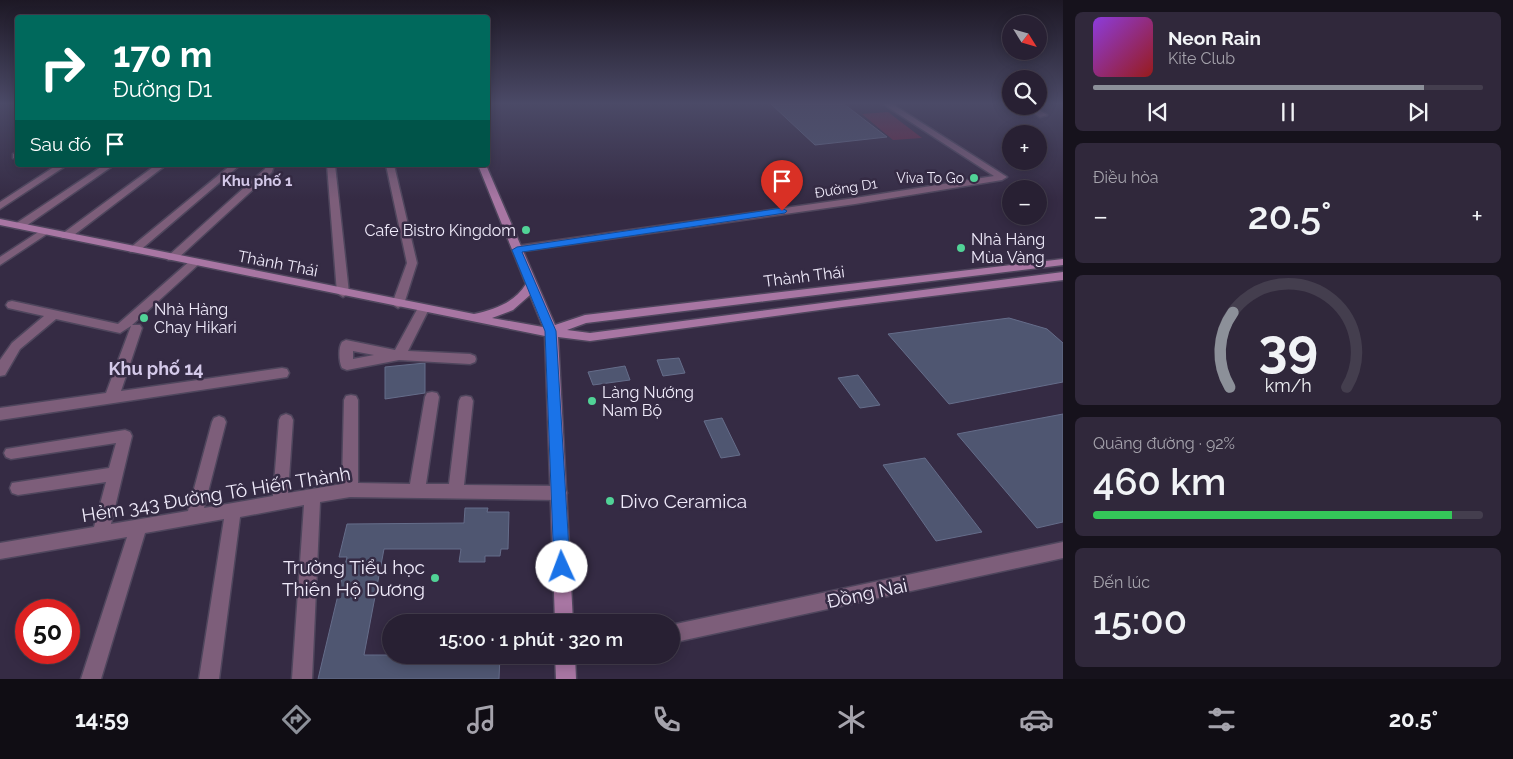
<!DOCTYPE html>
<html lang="vi">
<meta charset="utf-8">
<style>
body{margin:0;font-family:Raleway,sans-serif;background:#30283b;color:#f1f3f6;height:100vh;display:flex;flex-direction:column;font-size:19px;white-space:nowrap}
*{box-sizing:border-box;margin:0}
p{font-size:16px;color:#a5a3ac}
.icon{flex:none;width:28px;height:28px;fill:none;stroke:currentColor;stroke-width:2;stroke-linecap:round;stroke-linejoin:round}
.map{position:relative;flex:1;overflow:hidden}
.panel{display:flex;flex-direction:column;gap:12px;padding:12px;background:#16121c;width:450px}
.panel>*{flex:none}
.top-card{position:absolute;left:15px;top:15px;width:475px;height:152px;border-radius:5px;box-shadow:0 2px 12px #0003,0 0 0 1px #443e4e;background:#00695c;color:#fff;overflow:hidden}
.needle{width:32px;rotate:127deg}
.tools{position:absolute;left:1002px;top:15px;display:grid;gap:10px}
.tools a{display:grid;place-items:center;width:45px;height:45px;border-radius:50%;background:#282033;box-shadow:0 2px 12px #0003,0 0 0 1px #443e4e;font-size:25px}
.speed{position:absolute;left:15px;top:599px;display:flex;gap:10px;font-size:25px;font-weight:700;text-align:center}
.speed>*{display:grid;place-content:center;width:65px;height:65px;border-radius:50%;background:#282033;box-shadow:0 2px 12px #0003,0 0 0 1px #443e4e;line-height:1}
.speed .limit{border:8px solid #d22;background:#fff;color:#111}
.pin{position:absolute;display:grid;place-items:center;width:42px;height:42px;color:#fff;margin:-51px -21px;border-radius:50% 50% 50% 0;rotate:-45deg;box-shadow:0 0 5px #0007}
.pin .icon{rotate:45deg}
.me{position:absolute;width:55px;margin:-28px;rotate:358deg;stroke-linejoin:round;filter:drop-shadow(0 0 4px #0008)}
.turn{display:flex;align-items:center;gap:18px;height:105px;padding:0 15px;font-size:22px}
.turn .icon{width:65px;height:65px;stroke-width:2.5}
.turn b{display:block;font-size:35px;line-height:42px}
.then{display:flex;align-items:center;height:48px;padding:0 15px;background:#0003;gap:10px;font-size:19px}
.big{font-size:38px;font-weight:600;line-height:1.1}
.panel .widget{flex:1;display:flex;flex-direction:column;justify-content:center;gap:8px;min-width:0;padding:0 18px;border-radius:8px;background:#30283b}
.panel .dial{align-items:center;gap:0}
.dial svg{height:130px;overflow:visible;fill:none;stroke:#443e4e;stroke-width:7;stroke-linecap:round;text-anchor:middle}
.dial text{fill:#f1f3f6;stroke:none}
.song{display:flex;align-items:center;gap:15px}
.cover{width:60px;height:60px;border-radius:8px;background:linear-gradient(135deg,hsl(270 70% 55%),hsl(0 70% 35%))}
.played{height:5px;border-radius:2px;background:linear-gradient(90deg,#8c9099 85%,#443e4e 85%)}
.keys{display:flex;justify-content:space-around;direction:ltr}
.heat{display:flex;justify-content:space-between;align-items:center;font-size:28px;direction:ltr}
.charge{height:8px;border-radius:4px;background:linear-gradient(90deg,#34c759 92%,#443e4e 0)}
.trip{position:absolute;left:382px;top:614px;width:298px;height:50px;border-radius:25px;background:#282033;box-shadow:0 2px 12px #0003,0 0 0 1px #443e4e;font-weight:600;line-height:50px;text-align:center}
.tabs{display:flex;height:80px;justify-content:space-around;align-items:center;background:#100d14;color:#a5a3ac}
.tabs .icon{width:35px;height:35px}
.tabs .active{color:#8c9099}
.tabs b{font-size:22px;color:#f1f3f6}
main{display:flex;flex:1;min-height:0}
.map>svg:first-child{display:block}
.green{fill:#6d2643}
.building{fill:#4f5671;stroke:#656d8a}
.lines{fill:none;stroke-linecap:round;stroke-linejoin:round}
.minor-casing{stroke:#4f465d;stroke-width:3}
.tertiary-casing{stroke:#4f465d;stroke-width:3}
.secondary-casing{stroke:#4f465d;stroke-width:3}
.minor{fill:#7d5e7a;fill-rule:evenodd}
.tertiary{fill:#7d5e7a;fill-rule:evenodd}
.secondary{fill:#a876a3;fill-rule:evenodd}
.route{fill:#1a73e8;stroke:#114b97}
.poi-dot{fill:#51d397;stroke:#352b44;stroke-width:2}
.labels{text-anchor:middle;stroke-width:5;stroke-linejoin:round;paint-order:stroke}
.far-poi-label{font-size:14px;fill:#efeafa;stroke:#352b44;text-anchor:end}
.far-street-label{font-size:14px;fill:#efeafa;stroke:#352b44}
.far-neighbourhood-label{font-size:15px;font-weight:bold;fill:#d4c9e9;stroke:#352b44}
.poi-label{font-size:16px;fill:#efeafa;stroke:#352b44;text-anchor:start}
.street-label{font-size:16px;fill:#efeafa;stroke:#352b44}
.neighbourhood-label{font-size:18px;font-weight:bold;fill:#d4c9e9;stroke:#352b44}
.near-street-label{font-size:19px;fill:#efeafa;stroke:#352b44}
.near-poi-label{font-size:19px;fill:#efeafa;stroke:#352b44;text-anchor:start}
</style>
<main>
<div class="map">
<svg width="1063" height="679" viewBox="0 0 1063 679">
<rect width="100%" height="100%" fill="#352b44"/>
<path class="green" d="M888,112L922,138L893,140L862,114Z"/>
<path class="building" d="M771,104H844L887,137L815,145Z
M1009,318L1047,329L1063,343V382L949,404L888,334Z
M679,358L685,373L663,376L657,360Z
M425,363V393L385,399V367Z
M625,366L630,380L593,385L588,372Z
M858,375L880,405L860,408L838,378Z
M1063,414V522L1037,528L957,434Z
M722,418L740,455L721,458L704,421Z
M925,458L982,532L936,541L883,465Z
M465,508H488L487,512H509L508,549H501L500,556H485V562H459L461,549H384L364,655H500L499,679H318L347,557H339L347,524L464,523Z"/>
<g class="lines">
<g class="minor-casing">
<path id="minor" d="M883,104H892L1007,177L1002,180L855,204L517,252L512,249L517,246L855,198L994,176Z
M1022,106H1032L1047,115L1040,117Z
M18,153V158H13V154Z
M57,165H67L0,209V202Z
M104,165H114L23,228H15V224Z
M156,165H166L70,238H62L61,236L62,234Z
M231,165H240L138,252H130L129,250L130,248Z
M266,165H274L272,172L176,260H168L167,258L168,256L265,169Z
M327,165H335L349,293L343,297L337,293Z
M386,165H394L417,263L404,304L398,308L392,304L407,263Z
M43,229L48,232L47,234L0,265V257Z
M195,259L200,262L199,264L132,325H140L142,328L121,391L282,368L287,369L289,373L287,377L0,420V408L106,393L131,326L120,333L56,319L20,349L5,375L0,376V360L12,343L44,316L8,308L6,305L8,302L12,301L118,324L191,260Z
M423,305L429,309L408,351L470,354L475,356L476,359L475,362L470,364L399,360L347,370L342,368C339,362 338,348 342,342L346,340L395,350L419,306ZM353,351L374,355L353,359Z
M432,392L437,393L439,397L426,484H449L459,401L461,397L466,396L471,397L473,401L464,485L559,486L565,488L567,493L565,498L559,500L350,497L320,502L312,679H292L304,505L240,517L219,679H199L224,519L145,533L101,679H81L127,537L0,559V543L94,527L106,482L18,495L12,493L10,488L12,483L109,468L116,443L11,459L6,457L4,453L6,449L125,430L130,432L132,436L111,524L188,511L212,422L214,418L219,416L224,418L226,422L204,508L273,496L279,420L281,416L286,414L291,416L293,420L288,493L342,484L344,400L346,396L351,395L356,396L358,400V483L410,484L425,397L427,393Z"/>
</g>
<g class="tertiary-casing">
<path id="tertiary" d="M1063,542V558L671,643V625Z"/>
</g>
<g class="secondary-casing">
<path id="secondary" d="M478,165H486L555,325L585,315L1063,259V265L586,323L567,330L590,333L1063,272V280L842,307L590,341L558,337L573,622H555L545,336L0,225V219L474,314C495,309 514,303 526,284ZM530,295L543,327L492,318L513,310Z
M555,655H575L576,679H556Z"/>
</g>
<use href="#minor" class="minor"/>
<use href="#tertiary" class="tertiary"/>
<use href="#secondary" class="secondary"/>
</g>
<linearGradient id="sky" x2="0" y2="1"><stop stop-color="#1d1825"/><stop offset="0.52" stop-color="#4b4a67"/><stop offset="1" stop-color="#4b4a67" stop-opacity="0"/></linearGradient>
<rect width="1063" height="199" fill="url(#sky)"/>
<path class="route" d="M782,208L787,211L785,213L522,252L556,331L570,567L567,572L562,575L556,572L554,567L545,331L512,250L517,247Z"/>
<g class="poi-dot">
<circle cx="974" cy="178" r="5"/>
<circle cx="526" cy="230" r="5"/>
<circle cx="961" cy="248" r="5"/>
<circle cx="144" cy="318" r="5"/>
<circle cx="592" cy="401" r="5"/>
<circle cx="610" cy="501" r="5"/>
<circle cx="435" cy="578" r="5"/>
</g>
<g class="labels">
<g class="far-poi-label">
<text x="964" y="183">Viva To Go</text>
</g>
<g class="far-street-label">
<text transform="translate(846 188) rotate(-9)" y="5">Đường D1</text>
</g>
<g class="far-neighbourhood-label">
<text x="257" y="186">Khu phố 1</text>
</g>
<g class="poi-label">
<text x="516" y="236" text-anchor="end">Cafe Bistro Kingdom</text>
<text x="971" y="245">Nhà Hàng<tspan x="971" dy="18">Mùa Vàng</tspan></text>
<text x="154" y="315">Nhà Hàng<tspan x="154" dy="18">Chay Hikari</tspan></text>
<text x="602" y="398">Làng Nướng<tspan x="602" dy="18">Nam Bộ</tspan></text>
</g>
<g class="street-label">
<text transform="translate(278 263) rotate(11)" y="6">Thành Thái</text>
<text transform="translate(804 276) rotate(-7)" y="6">Thành Thái</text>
</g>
<g class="neighbourhood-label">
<text x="156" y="375">Khu phố 14</text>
</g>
<g class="near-street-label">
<text transform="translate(216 494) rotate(-9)" y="7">Hẻm 343 Đường Tô Hiến Thành</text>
<text transform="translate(867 593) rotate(-12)" y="7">Đồng Nai</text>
</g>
<g class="near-poi-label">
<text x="620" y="508">Divo Ceramica</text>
<text x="425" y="574" text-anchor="end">Trường Tiểu học<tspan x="425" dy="22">Thiên Hộ Dương</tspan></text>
</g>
</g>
</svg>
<div class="tools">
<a><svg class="needle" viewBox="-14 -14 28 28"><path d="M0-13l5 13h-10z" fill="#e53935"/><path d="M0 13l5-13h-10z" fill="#a5a3ac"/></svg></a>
<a><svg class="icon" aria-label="search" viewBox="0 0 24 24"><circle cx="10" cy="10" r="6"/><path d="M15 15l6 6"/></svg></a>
<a>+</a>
<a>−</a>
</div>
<div class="speed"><div class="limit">50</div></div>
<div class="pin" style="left:782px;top:211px;background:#d93025"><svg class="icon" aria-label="arrive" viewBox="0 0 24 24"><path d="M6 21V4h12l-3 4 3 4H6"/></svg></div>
<svg class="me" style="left:562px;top:567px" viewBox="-20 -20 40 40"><circle r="19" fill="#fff"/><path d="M0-13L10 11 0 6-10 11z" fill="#1a73e8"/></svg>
<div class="trip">15:00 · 1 phút · 320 m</div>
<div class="top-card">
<div class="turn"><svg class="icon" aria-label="right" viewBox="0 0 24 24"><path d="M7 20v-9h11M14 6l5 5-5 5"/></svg><div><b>170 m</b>Đường D1</div></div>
<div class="then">Sau đó<svg class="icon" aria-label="arrive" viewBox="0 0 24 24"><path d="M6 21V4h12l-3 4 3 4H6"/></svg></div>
</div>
</div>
<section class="panel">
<div class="widget">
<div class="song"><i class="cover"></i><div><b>Neon Rain</b><p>Kite Club</p></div></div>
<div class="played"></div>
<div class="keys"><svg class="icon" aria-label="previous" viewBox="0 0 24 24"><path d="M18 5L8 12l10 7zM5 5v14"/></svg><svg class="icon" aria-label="pause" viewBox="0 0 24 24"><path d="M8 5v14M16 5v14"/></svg><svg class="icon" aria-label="next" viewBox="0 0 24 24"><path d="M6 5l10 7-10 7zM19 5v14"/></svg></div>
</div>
<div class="widget"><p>Điều hòa</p>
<div class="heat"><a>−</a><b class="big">20.5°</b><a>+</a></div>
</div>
<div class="widget dial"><svg viewBox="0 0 100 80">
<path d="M14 69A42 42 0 1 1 86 69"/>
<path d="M14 69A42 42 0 0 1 16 23" stroke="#8c9099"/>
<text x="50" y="56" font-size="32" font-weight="700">39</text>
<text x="50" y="72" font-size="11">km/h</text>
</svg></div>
<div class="widget"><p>Quãng đường · 92%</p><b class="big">460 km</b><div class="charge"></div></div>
<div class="widget"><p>Đến lúc</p><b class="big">15:00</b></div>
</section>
</main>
<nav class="tabs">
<b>14:59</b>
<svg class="icon active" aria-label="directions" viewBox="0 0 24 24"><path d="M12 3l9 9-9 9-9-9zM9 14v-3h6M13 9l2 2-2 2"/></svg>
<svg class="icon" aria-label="music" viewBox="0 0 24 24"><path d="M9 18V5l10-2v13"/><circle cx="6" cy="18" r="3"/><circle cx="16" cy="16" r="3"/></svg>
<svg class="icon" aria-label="phone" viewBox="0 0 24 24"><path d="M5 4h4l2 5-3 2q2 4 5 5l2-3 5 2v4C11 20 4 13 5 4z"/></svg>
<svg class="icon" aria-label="climate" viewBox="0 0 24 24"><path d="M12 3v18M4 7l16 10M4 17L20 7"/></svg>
<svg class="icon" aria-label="car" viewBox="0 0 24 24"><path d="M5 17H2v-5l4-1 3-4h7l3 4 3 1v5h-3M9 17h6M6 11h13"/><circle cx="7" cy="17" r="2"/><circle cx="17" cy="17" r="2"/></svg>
<svg class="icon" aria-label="filters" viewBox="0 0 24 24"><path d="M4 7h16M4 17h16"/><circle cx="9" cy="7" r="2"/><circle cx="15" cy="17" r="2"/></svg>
<b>20.5°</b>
</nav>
